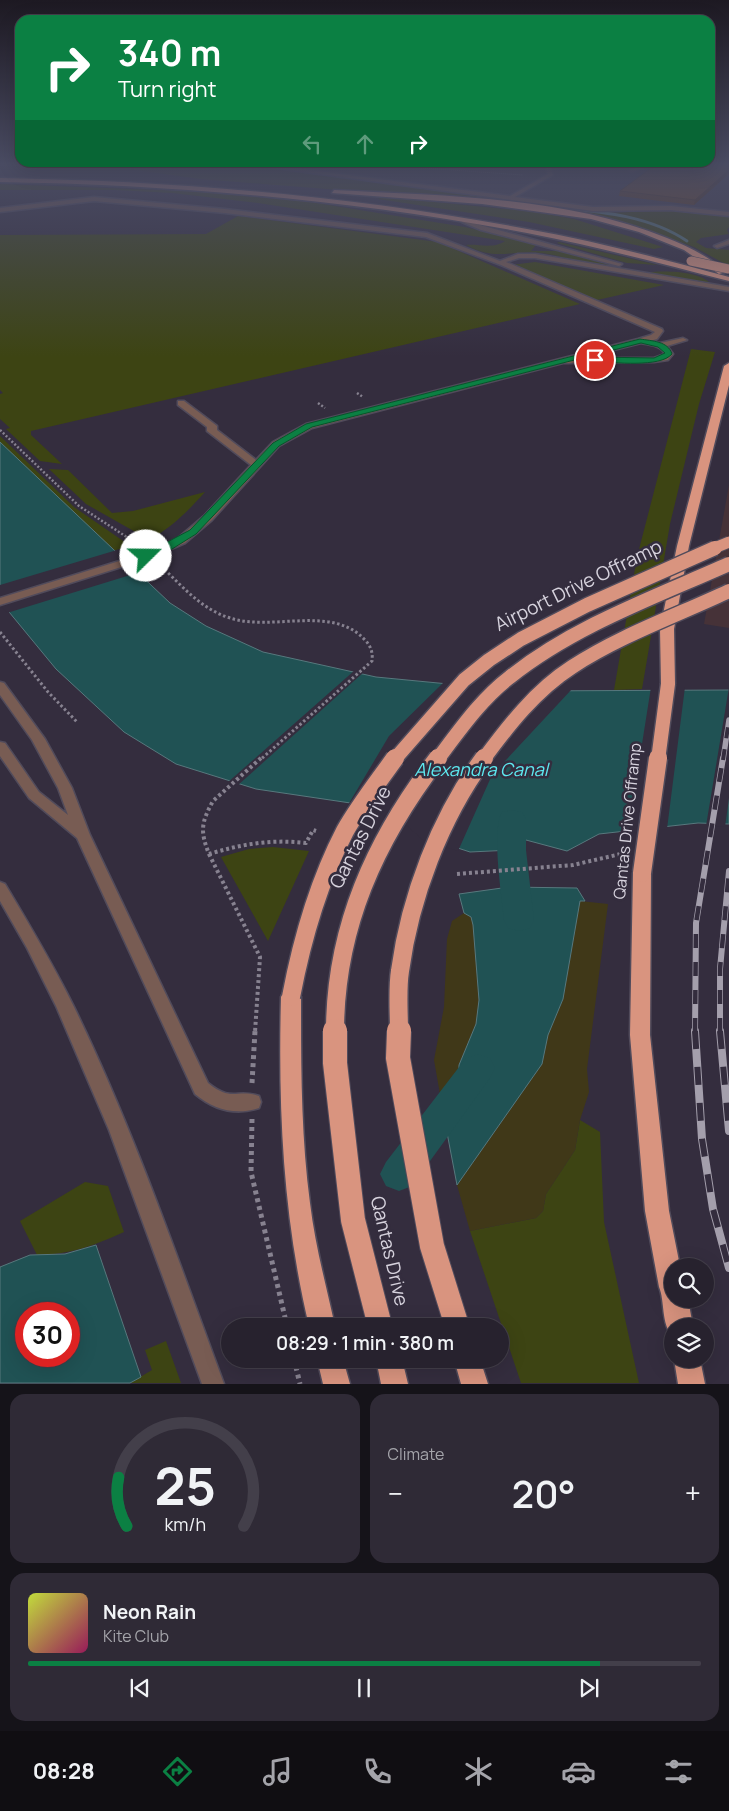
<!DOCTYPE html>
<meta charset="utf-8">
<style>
body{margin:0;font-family:Manrope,sans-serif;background:#2f2a36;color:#f1f3f6;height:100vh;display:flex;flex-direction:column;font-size:19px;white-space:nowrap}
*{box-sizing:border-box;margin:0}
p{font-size:16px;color:#a4a4aa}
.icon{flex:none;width:28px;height:28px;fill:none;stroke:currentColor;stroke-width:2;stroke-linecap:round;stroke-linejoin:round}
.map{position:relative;height:1384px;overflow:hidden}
.drawer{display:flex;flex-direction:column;gap:10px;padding:10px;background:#151319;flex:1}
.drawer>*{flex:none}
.banner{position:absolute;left:15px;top:15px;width:700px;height:152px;border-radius:15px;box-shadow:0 5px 20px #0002,0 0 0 1px #433f4a;background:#0b8043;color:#fff;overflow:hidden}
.buttons{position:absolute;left:664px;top:1258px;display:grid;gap:10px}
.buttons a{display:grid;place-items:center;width:50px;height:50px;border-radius:50%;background:#27222e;box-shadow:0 5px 20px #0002,0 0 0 1px #433f4a;font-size:25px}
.speed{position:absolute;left:15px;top:1302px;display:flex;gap:10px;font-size:25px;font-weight:700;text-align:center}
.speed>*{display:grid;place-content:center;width:65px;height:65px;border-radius:50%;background:#27222e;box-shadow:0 5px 20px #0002,0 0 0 1px #433f4a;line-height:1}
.speed .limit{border:8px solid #d22;background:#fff;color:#111}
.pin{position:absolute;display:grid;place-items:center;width:42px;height:42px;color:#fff;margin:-21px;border:2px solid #fff;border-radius:50%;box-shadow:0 1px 5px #0007}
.me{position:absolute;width:55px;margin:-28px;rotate:68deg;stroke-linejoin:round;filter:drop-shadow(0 0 4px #0008)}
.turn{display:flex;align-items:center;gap:18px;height:105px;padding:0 20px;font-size:22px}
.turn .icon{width:65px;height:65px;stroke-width:2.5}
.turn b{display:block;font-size:35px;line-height:42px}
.lanes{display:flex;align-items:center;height:48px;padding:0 20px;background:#0003;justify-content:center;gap:25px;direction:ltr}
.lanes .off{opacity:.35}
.big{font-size:38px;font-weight:600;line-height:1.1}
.drawer .tile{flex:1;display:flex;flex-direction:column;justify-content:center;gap:8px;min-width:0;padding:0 18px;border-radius:15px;background:#2f2a36}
.drawer .dial{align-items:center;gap:0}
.dial svg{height:130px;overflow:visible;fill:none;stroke:#433f4a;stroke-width:7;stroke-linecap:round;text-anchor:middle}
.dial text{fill:#f1f3f6;stroke:none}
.song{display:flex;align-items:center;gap:15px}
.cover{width:60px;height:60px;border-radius:8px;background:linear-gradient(135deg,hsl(70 70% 55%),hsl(330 70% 35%))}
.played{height:5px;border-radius:2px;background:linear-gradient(90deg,#0b8043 85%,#433f4a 85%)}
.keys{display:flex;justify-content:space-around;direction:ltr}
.heat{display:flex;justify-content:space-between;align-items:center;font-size:28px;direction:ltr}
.drawer .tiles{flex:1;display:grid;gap:10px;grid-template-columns:1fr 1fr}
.tile:last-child{grid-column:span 2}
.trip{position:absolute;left:221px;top:1318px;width:288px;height:50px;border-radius:25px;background:#27222e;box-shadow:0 5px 20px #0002,0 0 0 1px #433f4a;font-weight:600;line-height:50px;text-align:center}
.dock{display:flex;height:80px;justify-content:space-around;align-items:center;background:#100e12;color:#a4a4aa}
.dock .icon{width:35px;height:35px}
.dock .selected{color:#0b8043}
.dock b{font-size:22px;color:#f1f3f6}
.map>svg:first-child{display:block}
.commercial{fill:#413b4b}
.industrial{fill:#463238}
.green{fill:#3d4413}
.sand{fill:#403818}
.water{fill:#205254;stroke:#57787d;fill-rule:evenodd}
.pier{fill:#342d3e}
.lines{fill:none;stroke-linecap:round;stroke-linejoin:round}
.stream{stroke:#57787d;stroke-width:3}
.canal{fill:#205254;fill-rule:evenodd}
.minor-casing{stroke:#514b5b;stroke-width:3}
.highway-casing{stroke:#514b5b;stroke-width:3}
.path-far4{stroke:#878290;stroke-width:1;stroke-dasharray:1 1;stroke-linecap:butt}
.path-far3{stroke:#878290;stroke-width:2.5;stroke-dasharray:2 2;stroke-linecap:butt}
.path-far2{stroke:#878290;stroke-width:3;stroke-dasharray:2.5 2.5;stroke-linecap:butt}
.path-far1{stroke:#878290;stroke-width:4;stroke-dasharray:3 3;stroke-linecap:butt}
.path{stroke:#878290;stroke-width:5;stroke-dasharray:4 4;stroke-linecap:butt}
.minor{fill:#785c53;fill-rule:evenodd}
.highway{fill:#d9947f;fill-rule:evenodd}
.rail-far2-casing{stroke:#a49fac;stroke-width:5.5}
.rail-far1-casing{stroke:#a49fac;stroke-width:6}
.rail-casing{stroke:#a49fac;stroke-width:8}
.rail-far2{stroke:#342d3e;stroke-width:4;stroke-dasharray:11;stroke-linecap:butt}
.rail-far1{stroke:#342d3e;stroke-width:4.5;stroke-dasharray:14;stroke-linecap:butt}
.rail{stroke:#342d3e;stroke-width:6;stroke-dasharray:18;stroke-linecap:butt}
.highway-bridge-far4-casing{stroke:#514b5b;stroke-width:10;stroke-linecap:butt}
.highway-bridge-far3-casing{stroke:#514b5b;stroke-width:13;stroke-linecap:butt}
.highway-bridge-far2-casing{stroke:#514b5b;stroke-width:17;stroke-linecap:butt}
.highway-bridge-far1-casing{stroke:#514b5b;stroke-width:21;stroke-linecap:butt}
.highway-bridge-casing{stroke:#514b5b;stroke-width:26;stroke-linecap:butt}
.highway-bridge-far4{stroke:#d9947f;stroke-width:9}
.highway-bridge-far3{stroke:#d9947f;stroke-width:11}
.highway-bridge-far2{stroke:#d9947f;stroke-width:14}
.highway-bridge-far1{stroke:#d9947f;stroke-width:18}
.highway-bridge{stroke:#d9947f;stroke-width:24}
.wall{fill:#653b15}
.shaded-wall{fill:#533011}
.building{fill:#764518;stroke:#533011}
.route{fill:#0b8043;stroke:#07532c}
.labels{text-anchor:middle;stroke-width:5;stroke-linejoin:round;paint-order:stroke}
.street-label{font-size:16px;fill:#d6d2dd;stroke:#342d3e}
.water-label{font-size:18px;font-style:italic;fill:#5de8ef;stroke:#342d3e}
.near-street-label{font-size:19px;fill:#d6d2dd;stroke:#342d3e}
</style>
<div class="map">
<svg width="729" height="1384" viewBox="0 0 729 1384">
<rect width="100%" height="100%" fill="#342d3e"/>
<path class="commercial" d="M228,163H729V216L677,210L607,213Z"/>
<path class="industrial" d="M729,485V628L704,624Z"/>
<path class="green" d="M0,163H228L607,213L677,210L729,216V227L727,230L729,234L701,238L696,242L706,248L729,250V266L694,247L634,225L541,206L200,179L129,169Z
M0,184L188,191L310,202L465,227L535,244L536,245L531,251H558L614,266C590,269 566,256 542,253C512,249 497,262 466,245C480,244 494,249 505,241L258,203L172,193L115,190H0Z
M383,197L535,212L574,219L663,247L654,249L529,222L378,199Z
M238,216L438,242L580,304L31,431V435L62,464L40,461L6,429L10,428L0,419V394L3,393L0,390V235L206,234Z
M559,242L658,265L627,263L557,243Z
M535,262L664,285L597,300L511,265Z
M643,273C659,270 700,270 711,284Z
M691,349L715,352L699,404L670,524L642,689L614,690L637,557Z
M0,436L74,507L129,545L143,541L146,538L86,504L49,469L68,470L112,513L133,511L205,492C174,526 158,541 111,551L0,443Z
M273,847L309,851L268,941L221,857L249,849Z
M580,1120L600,1132L604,1222L639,1383H521L470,1231L536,1218L543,1211L546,1194L575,1150Z
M85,1182L108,1186L124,1232C93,1246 72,1254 37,1255L20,1221Z
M166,1341L181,1383H130L152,1370L145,1350Z"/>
<path class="sand" d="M580,901L608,904L587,1069L589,1092L580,1120L575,1150L546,1194L543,1211L536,1218L470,1231L457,1185L542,1064L548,1035L563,999Z
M464,913L471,917L473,925L479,1000L476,1024L459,1065L458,1104L444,1117L434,1060L444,1007L447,939L452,921Z"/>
<path class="water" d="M0,442L170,603L206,626L263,652L376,677L521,691L729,690V824L698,823L599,834L567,851L526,840L512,850L470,852L424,837L407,823L364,805L256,789L176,764L124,732L56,669L0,601Z
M509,887L577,888L585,901H580L563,999L548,1035L542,1064L457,1185L444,1117L458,1104L459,1065L476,1024L479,1000L473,925L471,917L464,913L459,894Z
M96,1245L141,1377L130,1383H0V1267L30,1255L65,1254ZM26,1314H69V1356H26Z"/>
<path class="pier" d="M117,550L140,572L7,613L0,605V585Z
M355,670L364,672L237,786L227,783Z
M444,682L522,689H572L492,775L458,851L423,840L406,825L363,807L348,805L389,736Z
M651,687H685L667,829L628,833Z
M729,687V798L725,827L706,826Z"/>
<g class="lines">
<path class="stream" d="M537,205C587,211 644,212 687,241"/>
<path class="canal" d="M512,810L522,812L526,819V850L534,920L530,928L519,931L508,928L504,920C502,897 491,831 502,812Z
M478,1054L490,1058L495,1068L490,1078L412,1186L399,1191L386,1186L380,1174L386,1162L466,1058Z"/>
<g class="minor-casing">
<path id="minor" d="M240,163H255L510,196L548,174L544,163H549L553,175L515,197L593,207L671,206L729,212V216L671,210L593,211Z
M646,163H653L633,172L629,171Z
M94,197L225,209L427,233L500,261L518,254H535L729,287V291L535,258H519L506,262L662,329L663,331L657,339L650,341L660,343L683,338L687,340L667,346L673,354L668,360L654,362L563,363L312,428L279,446L212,520L185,543L150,558L0,605V598L142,554L177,539L204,516L251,465L207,431V427L178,405V401H184L217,426V430L256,460L273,442L306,424L638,339L651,335L655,332L501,265L426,237L225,213L94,201L0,212V208ZM641,343C649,345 661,345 665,354L654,358H582Z
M462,220L622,264L619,266L481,230L462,222Z
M729,240V244L717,248L714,246Z
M0,682L4,683L45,739L72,788L90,835L208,1083C233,1103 236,1088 259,1096L261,1102L259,1108C235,1116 213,1109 195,1094L77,838L29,798L0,756V742L5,743L39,792L68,815L58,788L32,740L0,695Z
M0,882L5,884C29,924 53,964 74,1007C133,1128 177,1257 224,1384H202L109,1130L56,1006L27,948L0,901Z"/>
</g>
<g class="highway-casing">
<path id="highway" d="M0,178C177,181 352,196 527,229C595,241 662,259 729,277V281C662,264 595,246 527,233C353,200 177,185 0,182Z
M334,190C444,196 563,196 667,238C687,246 710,257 726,272L719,274L684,250L639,232L591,219L482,204L332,193Z
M729,363V385L689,546L674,629L675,684L668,688L661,684L660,629L677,546L724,366Z
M642,867L648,868L651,873L650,1035L669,1211L680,1266H672V1299H688L693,1326H672V1336C661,1323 665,1301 659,1287L645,1211L630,1035L633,873L636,868Z
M291,989L298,991L301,997C301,1066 301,1135 310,1203C315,1245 326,1285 335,1326H309C283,1217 278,1109 281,997L284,991Z
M317,1359H343L350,1384H323Z
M376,1359H402L408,1384H381Z
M454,1359H480L488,1384H461Z
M674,1359H700L705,1384H678Z"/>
</g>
<path class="path-far4" d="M409,167L523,175"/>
<path class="path-far3" d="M357,393L363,397
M318,403L325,408
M0,430L79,506L136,543"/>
<path class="path-far2" d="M161,566C182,586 201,609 230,618C272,632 332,604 365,640C371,646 373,653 372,661L260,760
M0,632L48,692L78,723"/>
<path class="path-far1" d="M261,758L213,801C201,823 200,831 209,854C242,844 272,839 306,843L313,830L316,831
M209,854L260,957L255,1032
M457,874L573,865L625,853"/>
<path class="path" d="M252,1083L255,1031
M252,1119L251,1172L287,1326
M294,1359L300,1384"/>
<use href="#minor" class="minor"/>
<use href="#highway" class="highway"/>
<g class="rail-far2-casing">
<path id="rail-far2" d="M723,760L729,720"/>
</g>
<g class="rail-far1-casing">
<path id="rail-far1" d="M695,1032L696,923L723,758
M720,1032V969L729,871"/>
</g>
<g class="rail-casing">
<path id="rail" d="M695,1031L702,1139L713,1209L729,1268
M720,1031L729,1131"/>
</g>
<use href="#rail-far2" class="rail-far2"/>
<use href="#rail-far1" class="rail-far1"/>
<use href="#rail" class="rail"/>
<g class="highway-bridge-far4-casing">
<path id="highway-bridge-far4" d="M691,261L729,269"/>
</g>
<g class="highway-bridge-far3-casing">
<path id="highway-bridge-far3" d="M712,549L729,542"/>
</g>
<g class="highway-bridge-far2-casing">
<path id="highway-bridge-far2" d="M394,760L464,680L489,660L521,639L587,605L715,548
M437,760C459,731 481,699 510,677C574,626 655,597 729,564
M483,760C508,726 536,690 572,667C619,636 678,615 729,591
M658,760L668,684"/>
</g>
<g class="highway-bridge-far1-casing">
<path id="highway-bridge-far1" d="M642,873L658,758
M291,997C302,939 318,883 345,831C359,806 378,782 395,758
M335,1032C335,928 375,840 438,758
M399,1032C399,1012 397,990 400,971C410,897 440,818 484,758"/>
</g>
<g class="highway-bridge-casing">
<path id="highway-bridge" d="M335,1031V1063L353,1220L380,1326
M399,1031L398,1058L432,1246L457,1326"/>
</g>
<use href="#highway-bridge-far4" class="highway-bridge-far4"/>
<use href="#highway-bridge-far3" class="highway-bridge-far3"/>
<use href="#highway-bridge-far2" class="highway-bridge-far2"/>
<use href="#highway-bridge-far1" class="highway-bridge-far1"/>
<use href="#highway-bridge" class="highway-bridge"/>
</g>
<path class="wall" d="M417,163H460L456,166Z
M623,163H644L638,165Z
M651,163H729L694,205L619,196L620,191L654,167L650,166Z"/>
<path class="shaded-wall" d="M729,170V174L694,205L695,200Z"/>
<path class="building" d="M658,163H729V170L695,200L620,191Z"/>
<linearGradient id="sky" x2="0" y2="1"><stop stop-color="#1d1922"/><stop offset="0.46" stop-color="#4a4c63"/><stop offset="1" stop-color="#4a4c63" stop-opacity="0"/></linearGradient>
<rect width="729" height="357" fill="url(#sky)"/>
<path class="route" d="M640,339C652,341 668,341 672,354C660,368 614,362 595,362L592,360L595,357L654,358L665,353L658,347L641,343L312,427L279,446L196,534L172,549L149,559L141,556L190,530L273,443L306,424Z"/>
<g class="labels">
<g class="street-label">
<text transform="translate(627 821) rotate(-84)" y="6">Qantas Drive Offramp</text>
</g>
<g class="water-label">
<text x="481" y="776">Alexandra Canal</text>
</g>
<g class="near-street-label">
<text transform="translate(578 585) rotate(-26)" y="7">Airport Drive Offramp</text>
<text transform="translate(360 837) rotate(-63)" y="7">Qantas Drive</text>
<text transform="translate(390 1251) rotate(77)" y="7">Qantas Drive</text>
</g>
</g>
</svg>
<div class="buttons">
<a><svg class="icon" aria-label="search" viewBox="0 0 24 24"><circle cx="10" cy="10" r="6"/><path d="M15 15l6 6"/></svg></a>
<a><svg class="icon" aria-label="layers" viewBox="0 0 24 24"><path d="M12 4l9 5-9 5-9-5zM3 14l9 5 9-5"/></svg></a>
</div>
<div class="speed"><div class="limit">30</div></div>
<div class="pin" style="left:595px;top:360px;background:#d93025"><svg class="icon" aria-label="arrive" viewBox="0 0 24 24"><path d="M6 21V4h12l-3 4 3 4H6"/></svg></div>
<svg class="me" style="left:146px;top:556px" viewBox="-20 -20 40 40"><circle r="19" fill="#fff"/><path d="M0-13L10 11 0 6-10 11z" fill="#0b8043"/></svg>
<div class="trip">08:29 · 1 min · 380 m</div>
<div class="banner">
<div class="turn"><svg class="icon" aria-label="right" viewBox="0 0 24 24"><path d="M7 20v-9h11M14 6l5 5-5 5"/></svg><div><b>340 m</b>Turn right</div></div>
<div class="lanes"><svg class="icon off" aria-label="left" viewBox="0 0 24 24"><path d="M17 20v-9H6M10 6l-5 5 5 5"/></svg><svg class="icon off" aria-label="ahead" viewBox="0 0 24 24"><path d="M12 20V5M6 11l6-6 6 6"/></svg><svg class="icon" aria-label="right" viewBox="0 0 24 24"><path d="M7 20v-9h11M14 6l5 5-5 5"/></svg></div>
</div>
</div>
<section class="drawer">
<div class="tiles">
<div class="tile dial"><svg viewBox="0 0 100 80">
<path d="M14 69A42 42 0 1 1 86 69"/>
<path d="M14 69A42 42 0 0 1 9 39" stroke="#0b8043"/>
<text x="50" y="56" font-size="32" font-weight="700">25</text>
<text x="50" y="72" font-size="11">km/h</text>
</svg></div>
<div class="tile"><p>Climate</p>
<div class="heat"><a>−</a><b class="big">20°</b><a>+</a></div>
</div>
<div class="tile">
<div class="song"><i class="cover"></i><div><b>Neon Rain</b><p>Kite Club</p></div></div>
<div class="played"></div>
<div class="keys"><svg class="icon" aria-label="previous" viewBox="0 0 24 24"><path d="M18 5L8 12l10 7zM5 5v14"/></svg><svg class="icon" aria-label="pause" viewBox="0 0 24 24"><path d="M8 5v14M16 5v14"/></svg><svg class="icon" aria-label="next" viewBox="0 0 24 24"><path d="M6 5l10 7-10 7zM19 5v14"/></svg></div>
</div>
</div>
</section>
<nav class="dock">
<b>08:28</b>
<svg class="icon selected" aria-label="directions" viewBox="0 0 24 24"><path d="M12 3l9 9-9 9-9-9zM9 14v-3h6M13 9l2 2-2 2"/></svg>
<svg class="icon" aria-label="music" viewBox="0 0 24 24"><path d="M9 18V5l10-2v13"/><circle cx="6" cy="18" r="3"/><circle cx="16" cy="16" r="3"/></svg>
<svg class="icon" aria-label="phone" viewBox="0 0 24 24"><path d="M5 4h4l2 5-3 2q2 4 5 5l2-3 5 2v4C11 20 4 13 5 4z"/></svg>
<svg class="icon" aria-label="climate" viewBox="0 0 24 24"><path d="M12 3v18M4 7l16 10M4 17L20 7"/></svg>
<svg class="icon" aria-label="car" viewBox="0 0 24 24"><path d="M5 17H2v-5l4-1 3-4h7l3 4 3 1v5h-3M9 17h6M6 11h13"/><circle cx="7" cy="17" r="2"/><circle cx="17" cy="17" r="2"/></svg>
<svg class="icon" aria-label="filters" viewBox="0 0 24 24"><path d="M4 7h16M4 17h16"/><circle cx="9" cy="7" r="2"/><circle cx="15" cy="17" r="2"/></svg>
</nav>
